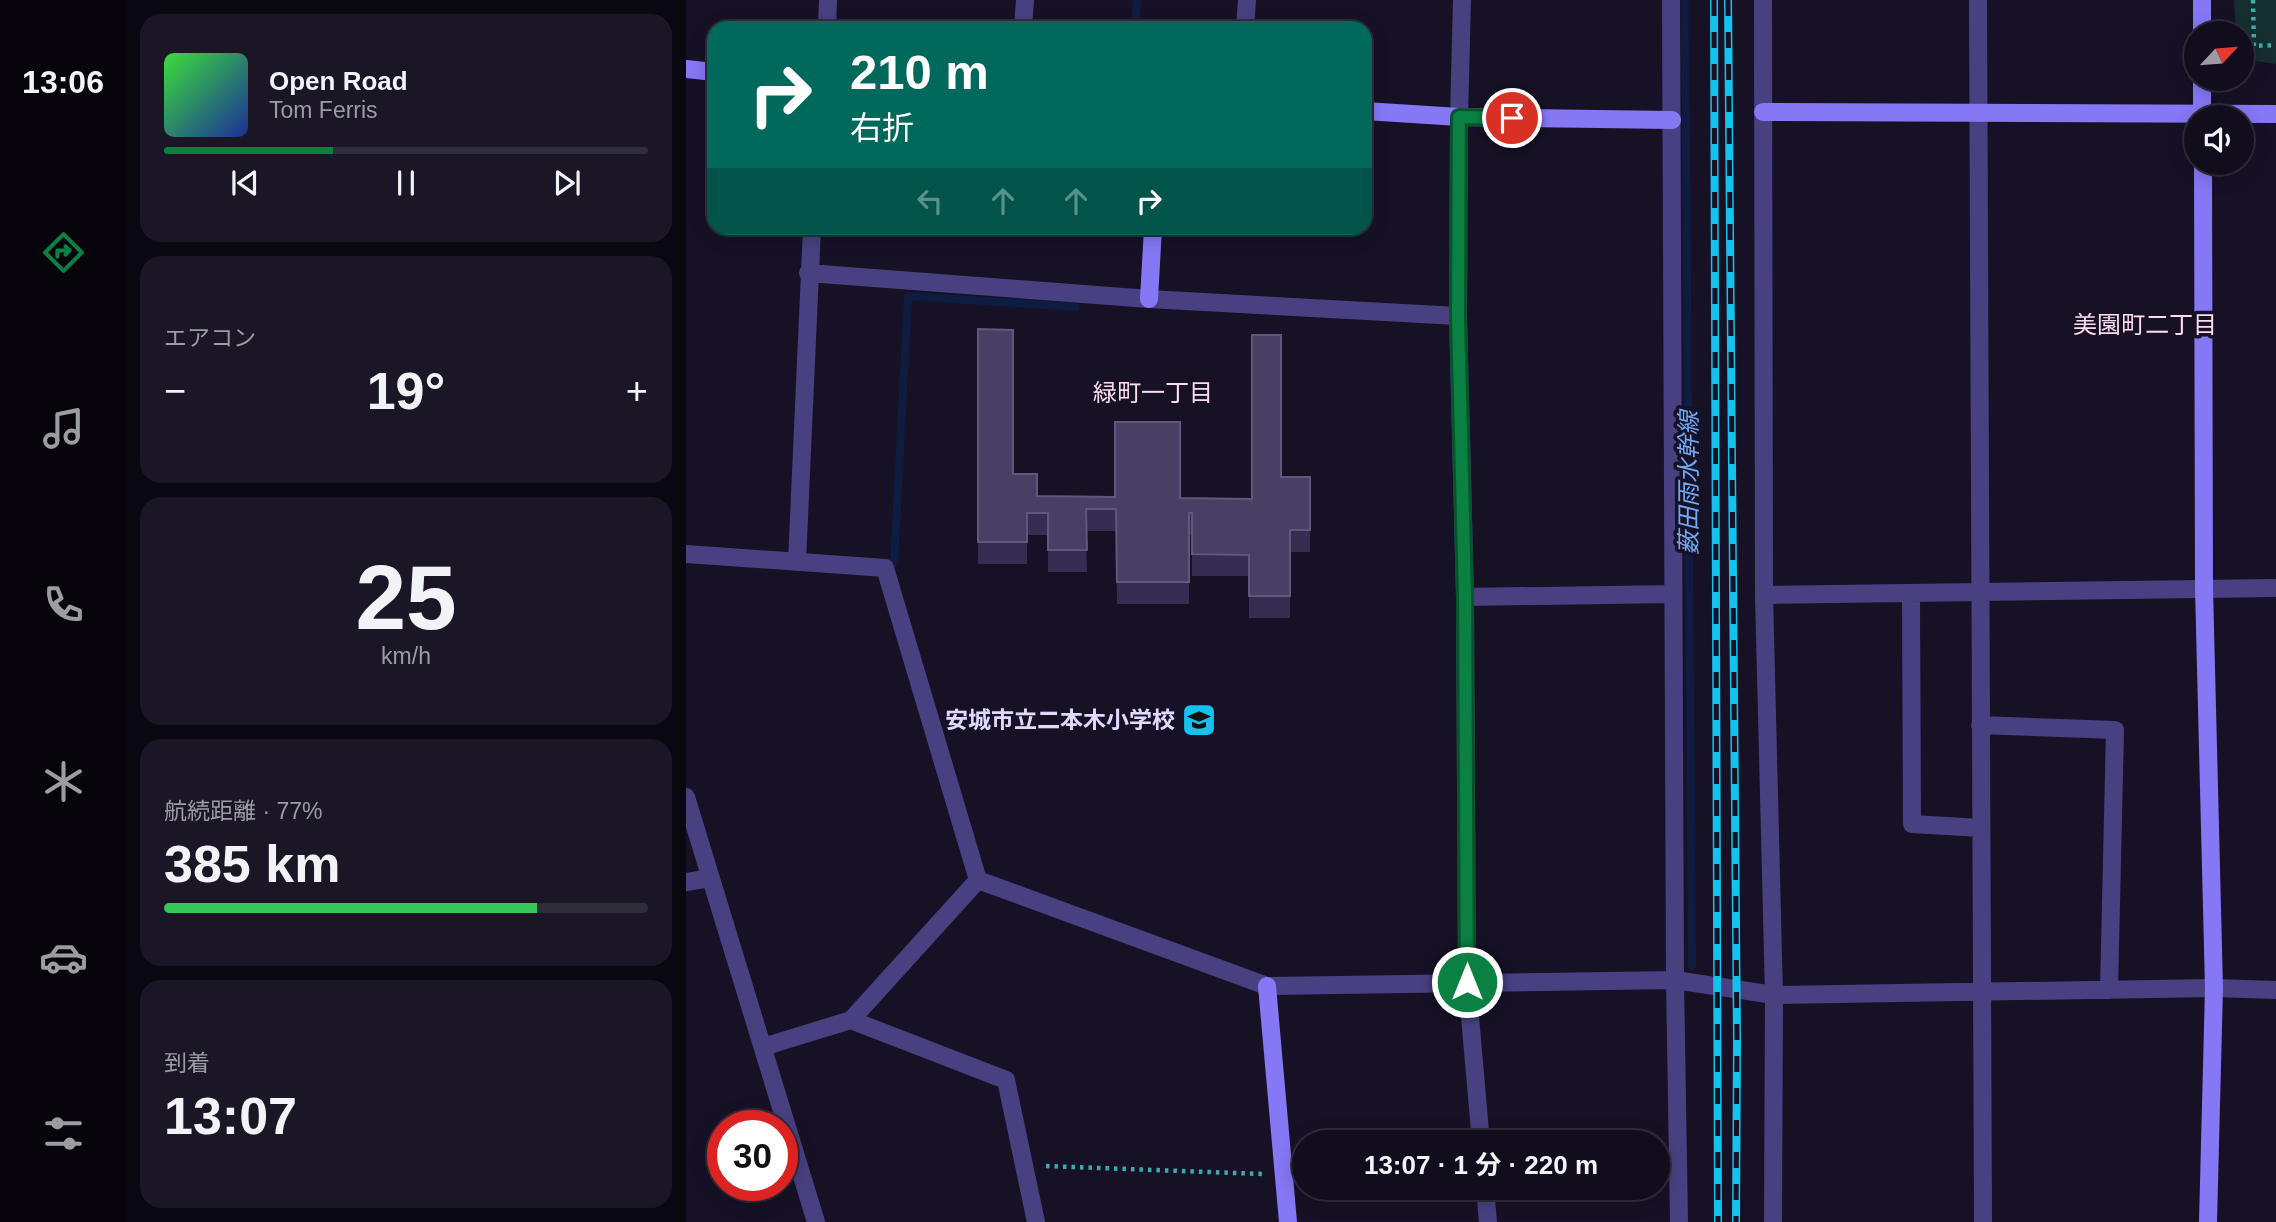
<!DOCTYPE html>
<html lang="ja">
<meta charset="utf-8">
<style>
body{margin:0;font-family:Helvetica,"Noto Sans JP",sans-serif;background:#1a1625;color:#f1f3f6;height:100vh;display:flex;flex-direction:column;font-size:26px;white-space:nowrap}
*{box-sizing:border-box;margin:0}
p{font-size:23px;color:#9c9ca3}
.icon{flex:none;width:38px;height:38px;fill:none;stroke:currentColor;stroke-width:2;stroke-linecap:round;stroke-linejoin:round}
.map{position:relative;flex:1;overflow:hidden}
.details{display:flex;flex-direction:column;gap:14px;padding:14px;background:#09070f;width:560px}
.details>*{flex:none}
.guide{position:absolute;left:21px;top:21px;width:665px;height:214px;border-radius:21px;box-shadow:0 4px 18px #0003,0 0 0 2px #302d3b;background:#00695c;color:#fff;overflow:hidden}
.needle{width:46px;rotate:64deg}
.fabs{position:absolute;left:1498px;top:21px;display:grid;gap:14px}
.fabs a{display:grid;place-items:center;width:70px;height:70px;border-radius:50%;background:#110d1c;box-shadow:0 4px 18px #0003,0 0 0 2px #302d3b;font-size:35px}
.speed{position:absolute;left:21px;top:1110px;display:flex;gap:14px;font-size:35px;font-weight:700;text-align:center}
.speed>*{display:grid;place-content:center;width:91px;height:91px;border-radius:50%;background:#110d1c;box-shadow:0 4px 18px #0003,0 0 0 2px #302d3b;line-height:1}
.speed .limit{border:10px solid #d22;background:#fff;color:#111}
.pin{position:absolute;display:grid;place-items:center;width:60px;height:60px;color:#fff;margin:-30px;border:4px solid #fff;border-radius:50%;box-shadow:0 2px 7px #0007}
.me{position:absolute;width:77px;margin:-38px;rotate:0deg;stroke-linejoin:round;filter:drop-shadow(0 0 5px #0008)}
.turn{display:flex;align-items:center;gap:24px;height:147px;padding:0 28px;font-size:32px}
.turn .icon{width:91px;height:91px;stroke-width:2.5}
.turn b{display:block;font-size:49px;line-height:60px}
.lanes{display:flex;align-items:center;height:66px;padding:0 28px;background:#0003;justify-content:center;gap:35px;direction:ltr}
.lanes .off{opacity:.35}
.big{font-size:52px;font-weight:700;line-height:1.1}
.details .tile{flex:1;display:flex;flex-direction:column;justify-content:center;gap:10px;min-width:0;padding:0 24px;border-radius:21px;background:#1a1625}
.details .dial{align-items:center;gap:0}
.dial b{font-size:91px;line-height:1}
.song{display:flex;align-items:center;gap:21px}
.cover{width:84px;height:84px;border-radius:10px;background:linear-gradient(135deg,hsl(120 70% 55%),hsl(230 70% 35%))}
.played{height:7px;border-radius:4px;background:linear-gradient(90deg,#0b8043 35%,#302d3b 35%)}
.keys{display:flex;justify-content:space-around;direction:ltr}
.heat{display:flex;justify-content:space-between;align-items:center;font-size:38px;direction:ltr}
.charge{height:10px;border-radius:5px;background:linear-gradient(90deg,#34c759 77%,#302d3b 0)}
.trip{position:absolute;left:606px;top:1130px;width:378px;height:70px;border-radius:35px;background:#110d1c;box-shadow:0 4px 18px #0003,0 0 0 2px #302d3b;font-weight:700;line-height:70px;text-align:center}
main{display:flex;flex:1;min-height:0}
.dock{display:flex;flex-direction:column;width:126px;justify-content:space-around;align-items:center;background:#07050b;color:#9c9ca3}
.dock .icon{width:49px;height:49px}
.dock .on{color:#0b8043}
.dock b{font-size:32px;color:#f1f3f6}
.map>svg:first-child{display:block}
.green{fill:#152e2f}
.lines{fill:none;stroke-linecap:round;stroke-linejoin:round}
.stream{stroke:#0e1c42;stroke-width:8}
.path{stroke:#39acb0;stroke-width:4.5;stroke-dasharray:3.5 5;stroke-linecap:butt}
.street{stroke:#494081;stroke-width:18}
.secondary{stroke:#8677f5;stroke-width:18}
.rail-casing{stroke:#13c3ee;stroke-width:8}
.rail{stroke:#171126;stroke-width:5;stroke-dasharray:16;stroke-linecap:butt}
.wall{fill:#372c52}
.building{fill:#493f64;stroke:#61577c;stroke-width:2}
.route-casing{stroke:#07532c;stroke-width:18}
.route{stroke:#0b8043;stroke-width:12}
.labels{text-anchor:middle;stroke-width:7;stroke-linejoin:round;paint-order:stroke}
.poi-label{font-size:23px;font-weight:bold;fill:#e0d9fc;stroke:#171126;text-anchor:end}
.neighbourhood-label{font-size:24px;fill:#fcdbed;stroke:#171126}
.water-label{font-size:24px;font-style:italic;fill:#6fa9f4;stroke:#171126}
</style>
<main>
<nav class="dock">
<b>13:06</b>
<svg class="icon on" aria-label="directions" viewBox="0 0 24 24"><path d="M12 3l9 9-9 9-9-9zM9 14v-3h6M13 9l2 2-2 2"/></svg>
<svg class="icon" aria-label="music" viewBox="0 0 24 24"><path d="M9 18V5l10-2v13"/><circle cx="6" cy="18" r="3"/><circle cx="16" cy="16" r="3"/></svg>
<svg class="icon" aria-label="phone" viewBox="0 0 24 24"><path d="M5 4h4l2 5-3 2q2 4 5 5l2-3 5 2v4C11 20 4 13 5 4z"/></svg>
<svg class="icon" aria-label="climate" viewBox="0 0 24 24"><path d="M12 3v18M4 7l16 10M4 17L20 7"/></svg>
<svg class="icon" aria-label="car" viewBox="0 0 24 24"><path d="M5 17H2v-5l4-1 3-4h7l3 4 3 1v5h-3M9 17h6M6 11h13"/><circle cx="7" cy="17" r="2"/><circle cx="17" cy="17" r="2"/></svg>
<svg class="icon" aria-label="filters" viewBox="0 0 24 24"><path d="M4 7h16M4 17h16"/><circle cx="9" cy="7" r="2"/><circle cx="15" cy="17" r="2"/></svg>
</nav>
<section class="details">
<div class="tile">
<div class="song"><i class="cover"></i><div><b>Open Road</b><p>Tom Ferris</p></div></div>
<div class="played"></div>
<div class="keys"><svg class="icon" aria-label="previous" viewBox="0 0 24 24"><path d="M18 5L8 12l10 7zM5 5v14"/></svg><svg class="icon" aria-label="pause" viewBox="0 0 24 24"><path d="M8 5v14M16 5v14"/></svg><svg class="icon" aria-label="next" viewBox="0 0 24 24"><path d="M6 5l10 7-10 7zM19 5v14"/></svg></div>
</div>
<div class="tile"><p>エアコン</p>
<div class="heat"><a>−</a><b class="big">19°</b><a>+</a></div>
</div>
<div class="tile dial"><b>25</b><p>km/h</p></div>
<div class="tile"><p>航続距離 · 77%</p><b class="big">385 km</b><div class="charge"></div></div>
<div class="tile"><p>到着</p><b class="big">13:07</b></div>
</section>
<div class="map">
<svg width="1590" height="1222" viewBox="0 0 1590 1222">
<rect width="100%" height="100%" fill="#171126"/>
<path class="green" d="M1548,0H1590V64L1556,59V33H1550Z"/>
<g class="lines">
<path class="stream" d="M999,0L1006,966
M449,28L451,0
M208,564L222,296L389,307"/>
<path class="path" d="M1567,0L1568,46L1590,45
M360,1166L576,1174"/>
<path class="street" d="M776,0L773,117L772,316L779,597L781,982L795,1143
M985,0L989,980L993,1222
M1077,0L1078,595L1088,995L1087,1222
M1292,0L1297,1222
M141,28L142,0
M337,28L339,0
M559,28L561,0
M122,273L463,299L772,316
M0,554L199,568L292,880
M111,562L126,228
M1225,594L1226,824L1295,828
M1078,595L1590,588
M779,597L987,594
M1294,725L1429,730L1423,990
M0,797L130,1222
M292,880L581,986L989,980L1088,995L1528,988L1590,990
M0,882L24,878
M165,1020L320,1080L350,1222
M77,1047L165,1020L292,880
M799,1188L802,1222"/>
<path class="secondary" d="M1516,0V33
M0,69L28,72
M1516,79V117
M679,111L773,117L986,120
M1077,112L1590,114
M1517,163L1518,588L1528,988L1522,1222
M463,299L467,228
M581,986L602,1222"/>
<g class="rail-casing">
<path id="rail" d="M1028,0L1032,1222
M1042,0L1051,1040L1050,1222"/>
</g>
<use href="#rail" class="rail"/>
</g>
<path class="wall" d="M292,329L327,474L351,496L566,499L595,477H624V552H604V618H563V576H506V535H503V604H431L430,531H400L401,572H362V535H341V564H292Z"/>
<path class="building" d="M292,329L327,330V474H351V496L429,497V422H494V498L566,499V335H595V477H624V530H604V596H563V555L506,554V513H503V582H431L430,509H400L401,550H362V513H341V542H292Z"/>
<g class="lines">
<g class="route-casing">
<path id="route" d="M781,982L779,597L772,316L773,117L826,118"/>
</g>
<use href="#route" class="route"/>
</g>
<defs>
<g id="school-square" transform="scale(1.75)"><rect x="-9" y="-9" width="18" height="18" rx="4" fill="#13c3ee" stroke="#171126"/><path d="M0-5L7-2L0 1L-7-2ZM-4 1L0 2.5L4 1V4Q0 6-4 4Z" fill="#111"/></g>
</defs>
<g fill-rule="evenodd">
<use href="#school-square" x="513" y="720"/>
</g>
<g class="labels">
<g class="poi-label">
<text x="489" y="728">安城市立二本木小学校</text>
</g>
<g class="neighbourhood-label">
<text x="1459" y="333">美園町二丁目</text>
<text x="467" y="401">緑町一丁目</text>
</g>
<g class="water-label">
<text transform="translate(1003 483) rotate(-90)" y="8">薮田雨水幹線</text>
</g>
</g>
</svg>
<div class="fabs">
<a><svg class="needle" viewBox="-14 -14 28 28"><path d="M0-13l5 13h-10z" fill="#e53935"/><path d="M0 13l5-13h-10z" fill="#9c9ca3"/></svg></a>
<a><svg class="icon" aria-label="sound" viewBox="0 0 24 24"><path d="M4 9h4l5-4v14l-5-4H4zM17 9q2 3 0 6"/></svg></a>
</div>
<div class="speed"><div class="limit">30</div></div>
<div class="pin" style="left:826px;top:118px;background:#d93025"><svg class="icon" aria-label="arrive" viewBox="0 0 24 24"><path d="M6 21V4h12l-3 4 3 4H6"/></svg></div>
<svg class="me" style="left:781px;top:982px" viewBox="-20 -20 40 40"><circle r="17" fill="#0b8043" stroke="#fff" stroke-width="3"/><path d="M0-11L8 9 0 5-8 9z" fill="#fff"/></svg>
<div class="trip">13:07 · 1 分 · 220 m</div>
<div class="guide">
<div class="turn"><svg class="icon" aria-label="right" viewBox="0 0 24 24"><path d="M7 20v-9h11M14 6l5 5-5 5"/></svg><div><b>210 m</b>右折</div></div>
<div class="lanes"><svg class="icon off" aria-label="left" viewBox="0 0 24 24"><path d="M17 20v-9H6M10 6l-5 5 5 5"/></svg><svg class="icon off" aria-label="ahead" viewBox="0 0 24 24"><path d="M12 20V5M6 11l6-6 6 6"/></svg><svg class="icon off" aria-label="ahead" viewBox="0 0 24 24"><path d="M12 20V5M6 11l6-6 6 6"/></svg><svg class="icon" aria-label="right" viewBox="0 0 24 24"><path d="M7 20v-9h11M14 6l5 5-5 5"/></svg></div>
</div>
</div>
</main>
